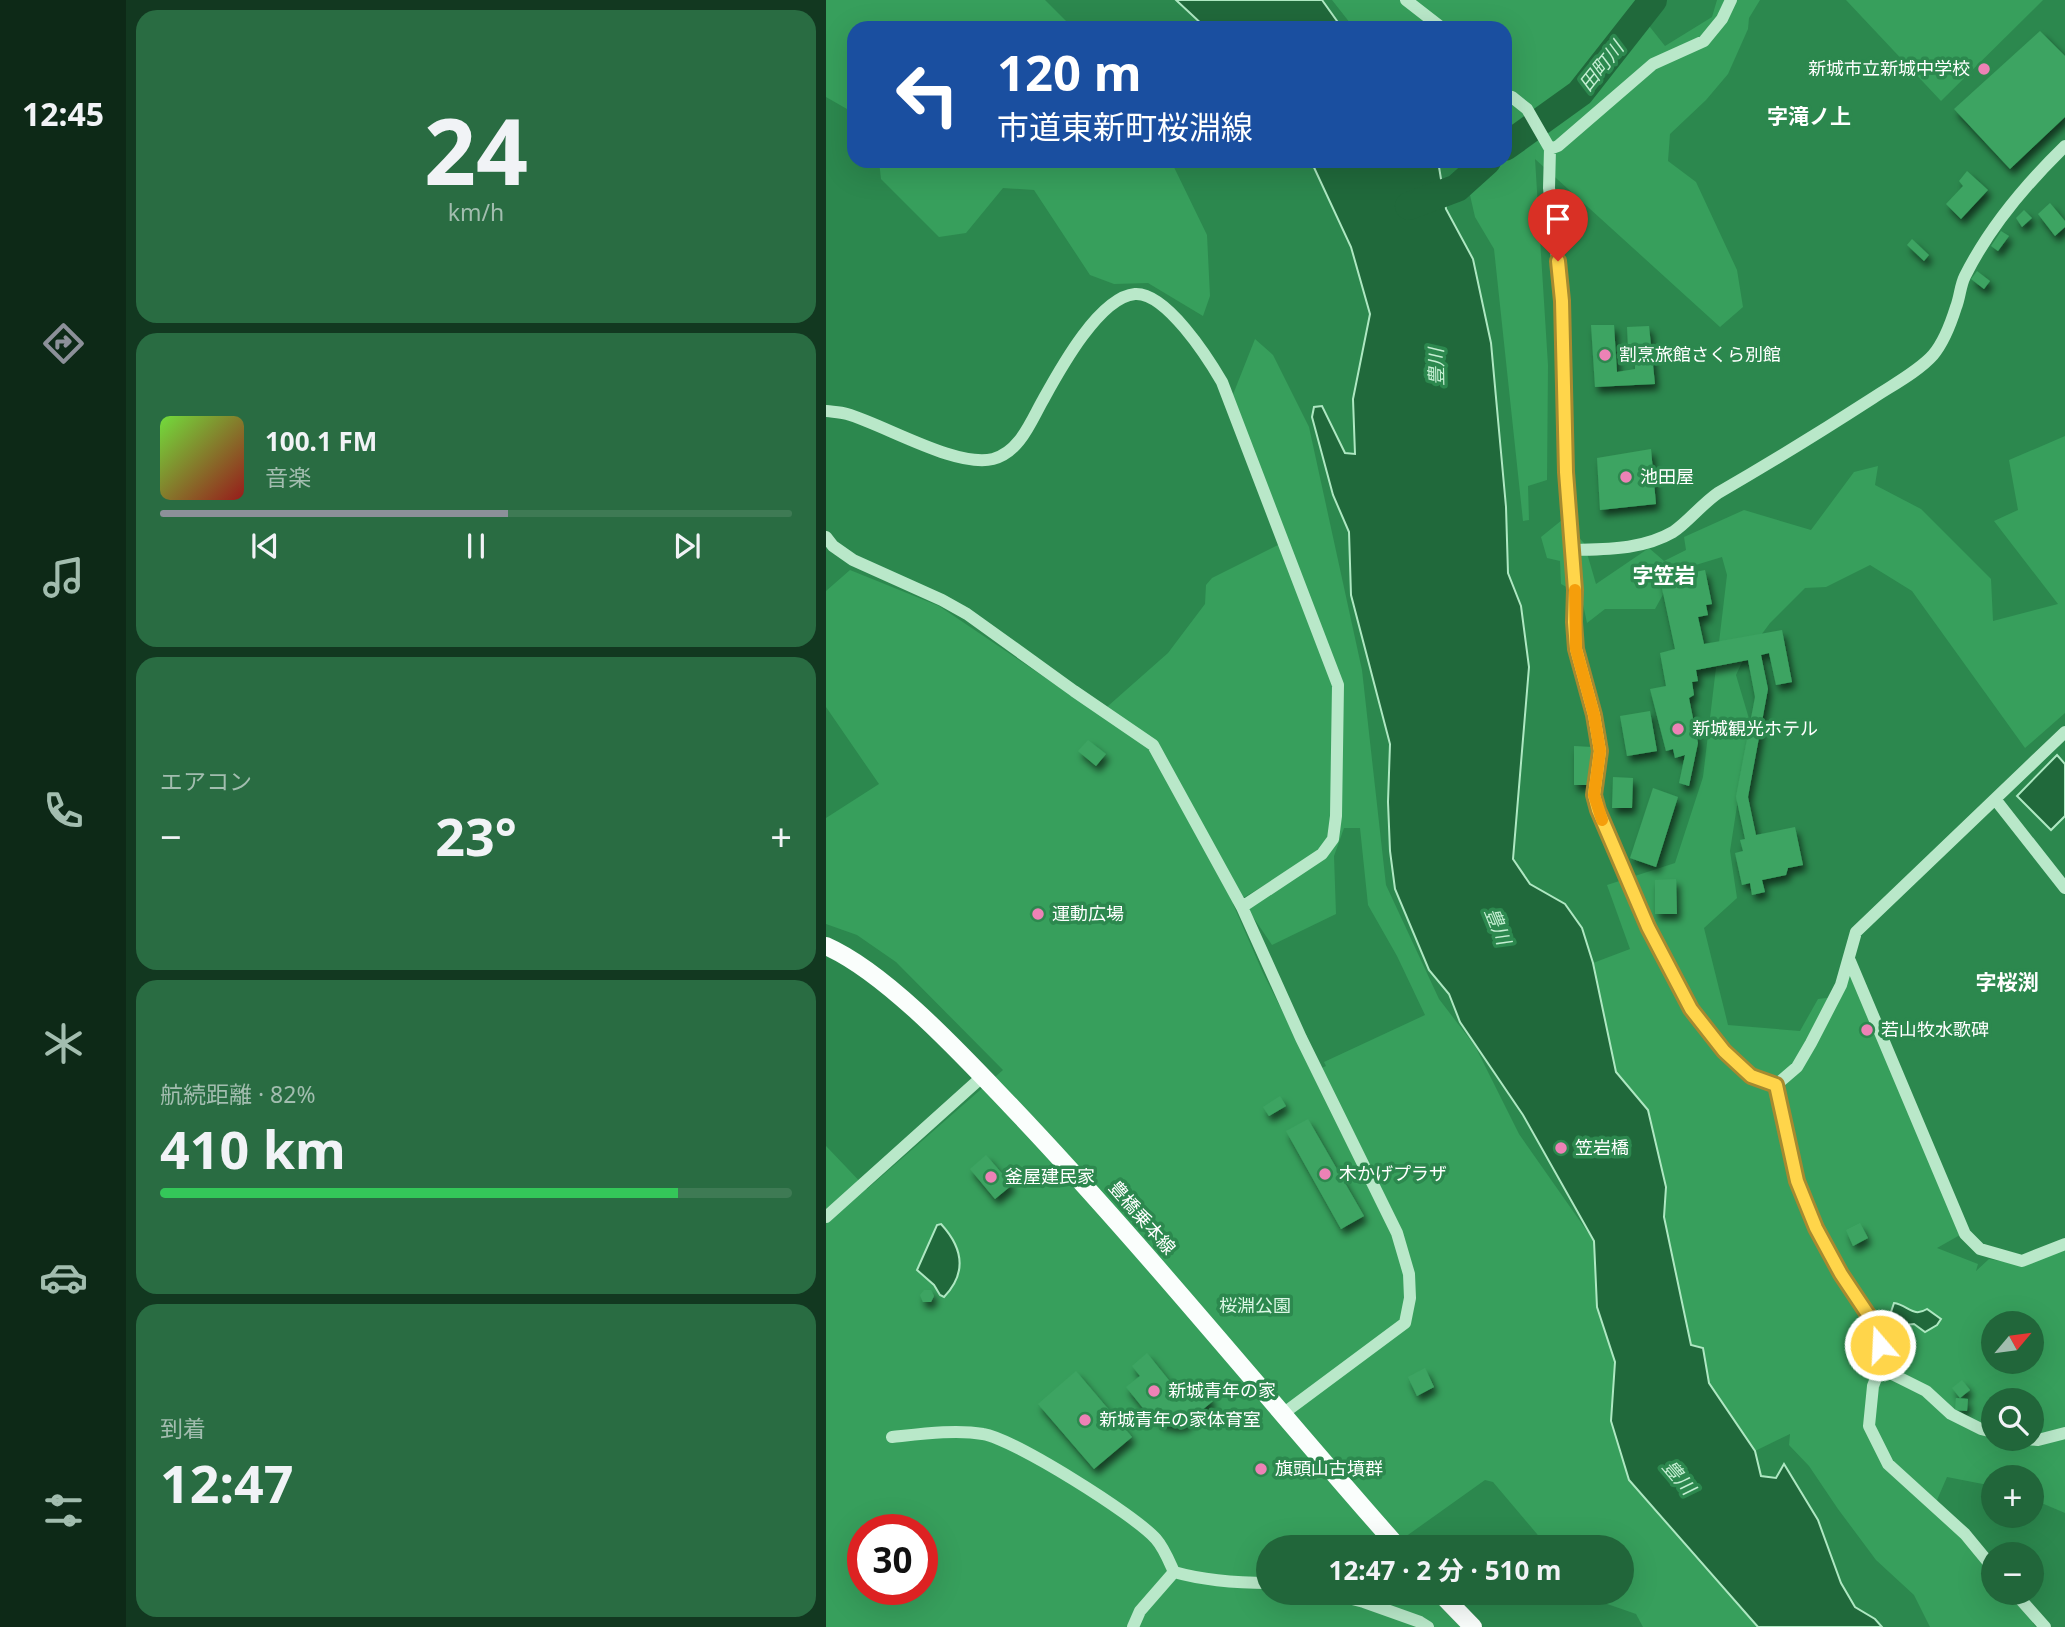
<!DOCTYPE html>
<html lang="ja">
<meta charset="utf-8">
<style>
body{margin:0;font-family:"Noto Sans","Noto Sans JP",sans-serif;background:#296c42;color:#f1f3f6;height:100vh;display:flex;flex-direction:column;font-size:26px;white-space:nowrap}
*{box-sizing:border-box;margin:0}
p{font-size:23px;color:#a2bdaf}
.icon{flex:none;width:38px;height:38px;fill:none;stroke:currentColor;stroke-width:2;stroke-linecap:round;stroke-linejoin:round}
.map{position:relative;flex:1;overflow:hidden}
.details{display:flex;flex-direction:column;gap:10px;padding:10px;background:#123820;width:700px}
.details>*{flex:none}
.banner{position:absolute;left:21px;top:21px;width:665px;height:147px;border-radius:21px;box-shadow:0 7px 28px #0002;background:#1a4fa0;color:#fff;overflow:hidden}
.needle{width:46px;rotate:61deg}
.controls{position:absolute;left:1155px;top:1311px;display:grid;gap:14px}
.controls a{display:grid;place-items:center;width:63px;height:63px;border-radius:50%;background:#21663a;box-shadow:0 7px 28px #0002;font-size:35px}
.speed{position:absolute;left:21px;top:1514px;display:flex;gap:14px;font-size:35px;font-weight:700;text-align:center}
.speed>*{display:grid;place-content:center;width:91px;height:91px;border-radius:50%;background:#21663a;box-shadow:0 7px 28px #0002;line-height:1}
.speed .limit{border:10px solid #d22;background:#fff;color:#111}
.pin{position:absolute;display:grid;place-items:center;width:60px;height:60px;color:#fff;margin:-72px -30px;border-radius:50% 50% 50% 0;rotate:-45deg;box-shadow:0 0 7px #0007}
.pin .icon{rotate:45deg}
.me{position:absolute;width:77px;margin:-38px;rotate:341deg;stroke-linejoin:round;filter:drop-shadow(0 0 5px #0008)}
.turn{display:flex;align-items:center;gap:24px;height:147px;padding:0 35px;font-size:32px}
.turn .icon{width:91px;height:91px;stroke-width:2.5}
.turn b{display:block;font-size:49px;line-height:60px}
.big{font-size:52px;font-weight:700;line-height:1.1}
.details .tile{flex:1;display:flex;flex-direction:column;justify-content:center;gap:10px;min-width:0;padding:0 24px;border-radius:21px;background:#296c42}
.details .dial{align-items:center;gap:0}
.dial b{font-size:91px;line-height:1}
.song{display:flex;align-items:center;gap:21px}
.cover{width:84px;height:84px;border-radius:10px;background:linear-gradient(135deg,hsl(100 70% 55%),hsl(0 70% 35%))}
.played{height:7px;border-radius:4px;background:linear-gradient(90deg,#8c9099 55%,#3e7a54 55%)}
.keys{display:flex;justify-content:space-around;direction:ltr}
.heat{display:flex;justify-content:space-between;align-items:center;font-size:38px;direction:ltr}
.charge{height:10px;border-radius:5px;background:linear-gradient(90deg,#34c759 82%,#3e7a54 0)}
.trip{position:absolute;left:430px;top:1535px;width:378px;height:70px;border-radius:35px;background:#21663a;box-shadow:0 7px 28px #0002;font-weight:700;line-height:70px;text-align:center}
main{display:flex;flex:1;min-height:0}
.dock{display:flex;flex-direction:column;width:126px;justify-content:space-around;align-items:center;background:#0d2917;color:#a2bdaf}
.dock .icon{width:49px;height:49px}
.dock .active{color:#8c9099}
.dock b{font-size:32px;color:#f1f3f6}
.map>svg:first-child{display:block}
.green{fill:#379f5c;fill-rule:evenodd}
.water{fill:#20693b;stroke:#aee8c2;stroke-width:2}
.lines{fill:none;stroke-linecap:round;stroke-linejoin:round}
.river{stroke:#20693b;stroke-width:28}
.building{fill:#3da462;filter:url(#shadow)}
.minor{stroke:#b9e8c9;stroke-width:12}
.major{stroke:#fafefc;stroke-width:18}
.route-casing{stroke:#a68a30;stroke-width:18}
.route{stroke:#ffd54a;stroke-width:12}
.slow{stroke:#f59e0b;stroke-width:12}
.poi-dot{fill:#ed82b6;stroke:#2c884e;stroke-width:2.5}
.labels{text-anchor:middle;stroke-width:7;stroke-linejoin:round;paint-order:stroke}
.poi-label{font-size:18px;fill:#fff;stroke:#2c884e;text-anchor:start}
.street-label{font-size:18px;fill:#fff;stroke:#2c884e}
.park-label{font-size:18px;fill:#dcf7e5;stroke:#2c884e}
.water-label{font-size:19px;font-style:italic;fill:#c5efd3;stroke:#2c884e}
.quarter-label{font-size:21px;font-weight:bold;fill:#fff;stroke:#2c884e}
</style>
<main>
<nav class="dock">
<b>12:45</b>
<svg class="icon active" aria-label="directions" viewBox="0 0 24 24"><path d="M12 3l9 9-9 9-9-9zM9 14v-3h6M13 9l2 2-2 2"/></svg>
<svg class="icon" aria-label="music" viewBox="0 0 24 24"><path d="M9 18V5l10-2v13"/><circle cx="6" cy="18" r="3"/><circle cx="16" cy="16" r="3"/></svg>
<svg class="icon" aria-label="phone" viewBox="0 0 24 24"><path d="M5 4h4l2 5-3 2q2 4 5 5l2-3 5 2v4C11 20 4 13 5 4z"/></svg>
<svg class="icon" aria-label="climate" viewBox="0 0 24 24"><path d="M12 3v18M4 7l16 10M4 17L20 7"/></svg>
<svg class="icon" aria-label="car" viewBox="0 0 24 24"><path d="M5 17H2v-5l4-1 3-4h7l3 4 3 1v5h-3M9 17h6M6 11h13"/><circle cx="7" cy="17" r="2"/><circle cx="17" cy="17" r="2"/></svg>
<svg class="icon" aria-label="filters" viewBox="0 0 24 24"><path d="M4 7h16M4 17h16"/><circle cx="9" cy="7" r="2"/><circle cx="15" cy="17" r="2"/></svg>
</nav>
<section class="details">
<div class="tile dial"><b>24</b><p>km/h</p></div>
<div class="tile">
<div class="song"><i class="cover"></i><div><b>100.1 FM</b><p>音楽</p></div></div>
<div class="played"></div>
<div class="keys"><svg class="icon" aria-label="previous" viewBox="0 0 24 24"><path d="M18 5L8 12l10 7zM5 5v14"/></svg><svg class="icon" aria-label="pause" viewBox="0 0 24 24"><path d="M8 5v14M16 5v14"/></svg><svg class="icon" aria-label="next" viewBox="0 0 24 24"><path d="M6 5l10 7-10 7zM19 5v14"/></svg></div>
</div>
<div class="tile"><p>エアコン</p>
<div class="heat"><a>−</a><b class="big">23°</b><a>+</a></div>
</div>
<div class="tile"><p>航続距離 · 82%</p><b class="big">410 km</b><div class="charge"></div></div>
<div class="tile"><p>到着</p><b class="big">12:47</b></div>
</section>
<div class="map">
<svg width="1239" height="1627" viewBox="0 0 1239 1627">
<defs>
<filter id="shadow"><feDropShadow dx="3.5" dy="6" stdDeviation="3.5" flood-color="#0009"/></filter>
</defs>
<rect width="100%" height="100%" fill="#2c884e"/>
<path class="green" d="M0,0H219L247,28H28V113L0,97Z
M506,0H833L820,22L839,46L886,17L891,0H934L923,18L922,29L902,74L880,100L844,134L842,161L870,182L911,270L917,307L894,327L709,159L722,365L721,480L702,486L703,520L697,521L668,249L649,217L644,195L657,178L698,147L679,128V28H528Z
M1020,0H1217L1115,101Z
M53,161H345L381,235L384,296L377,316L322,283L288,284L264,275L208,190L177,188L140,233L113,237L55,179Z
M429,339L447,355L483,427L536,670L560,885L613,999L649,1046L693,1134L768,1241L771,1307L789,1362L785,1421L803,1480L932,1627H817L810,1614L764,1598L758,1593L796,1592V1547H722L667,1482L659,1480L565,1547H443V1592L601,1593L635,1627H0V1146L41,1189L177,1070L70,962L31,935L0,924V818L53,784L0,707V591L24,570L113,606L273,714L342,653L379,604L380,585L386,578L460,541L406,397ZM518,828H534L542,905L571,956L599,1015L498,1062L500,1066L487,1072L437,973L407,904L495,851L504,838L499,855L425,900L423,911L446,945L510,914L508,856ZM37,1530H96V1589H37Z
M1239,436V713L1199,748L1086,591L1044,565L1000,587L979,588L944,623L918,658L910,675L924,722L904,851L911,898L878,928L902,1025L974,1031L992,999L1009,997L1024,969L1134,1235L1111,1248L1152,1264L1150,1271L1163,1259L1197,1265L1239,1248V1513L1206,1499V1477H1167V1486L1121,1477L1111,1500L1132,1533L1167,1575V1592L1182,1593L1210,1627H1104L1088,1595L1050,1560L1012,1509L983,1466L963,1445L964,1434L929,1451L883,1383L877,1348L865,1345L838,1217L840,1187L822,1110L790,1072L767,963L804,949L781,885L849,863L877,777L901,575L896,557L850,571L829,609H779L761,623L755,595L735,584L734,561L721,558L715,537L736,520L758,543L770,584L823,548L838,561L860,550L858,537L918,510L985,530L1028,472L1052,466L1049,485L1095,509L1165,579L1167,621L1232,604L1168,521L1192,510L1183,460ZM1167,1323H1206V1362H1167ZM1167,1400H1206V1438H1167Z"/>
<path class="water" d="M350,0H496L516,28H380Z
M485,161H612L620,209L647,259L665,343L680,507L682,573L695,606L703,667L687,859L704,884L739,904L756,928L767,963L790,1072L822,1110L840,1187L838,1217L865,1345L877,1348L883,1383L929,1451L935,1476L950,1478L958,1464L992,1520L1015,1583L1029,1607L1049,1619L1056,1627H932L803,1480L785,1421L789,1362L771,1307L768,1241L697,1115L634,1022L623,994L603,970L569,889L564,851L562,802L564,744L525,595L523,532L507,495L486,417L488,407L496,406L519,453L529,454L527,399L544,314L525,247Z
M1231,755L1239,764V816L1225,830L1191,796Z
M115,1224C137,1248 141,1273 118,1297L114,1295L108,1285L91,1270L111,1225Z
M1068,1303C1082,1305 1087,1318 1101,1309L1115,1319L1111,1325L1099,1332L1088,1324L1079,1325L1065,1312Z"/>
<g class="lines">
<path class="river" d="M679,147L754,93L827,0
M583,206L631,188L661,161"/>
</g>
<path class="building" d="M1214,31L1239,56V117L1184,169L1128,109Z
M1141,171L1162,190L1135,219L1120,204L1137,186L1133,181Z
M1224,203L1239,221V227L1229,236L1212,214Z
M1198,210L1206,218L1196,227L1190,218Z
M1175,231L1183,236L1172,251L1165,246Z
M1086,239L1103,255L1098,261L1081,245Z
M1151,271L1164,281L1158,289L1145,279Z
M765,325H788L791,372L809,369V350L802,348L801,327L823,326L829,384L769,387Z
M825,449L830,504L774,510L771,458Z
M879,570L886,604L880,605L882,615L872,617L878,644L956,630L966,682L950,685L943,653L935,655L942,689L922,797L930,835L969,827L977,865L962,868L960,875L936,880L939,892L926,895L924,883L916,885L909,853L917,851L914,840L919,839L910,797L929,697L922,660L870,670L872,681L866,682L868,695L863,698L872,743L863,786L853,783L859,755L849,758L847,749L840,751L824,689L840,686L834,653L849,649L834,579Z
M824,711L831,751L801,756L794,716Z
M262,740L280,754L270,766L252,751Z
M748,746L766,747V785H748Z
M787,777L807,778L806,808H786Z
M827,788L852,797L830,867L804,858Z
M850,879L851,914H829V880Z
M454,1096L460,1106L443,1116L437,1107Z
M482,1119L538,1216L515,1229L460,1131Z
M160,1155L186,1185L169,1199L144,1169Z
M1034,1223L1042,1238L1027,1246L1020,1230Z
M98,1290H105L108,1296L105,1302H97L94,1295Z
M321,1353L354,1394L359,1389L364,1395L375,1386L387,1401L356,1427L354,1425L346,1427L342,1423L338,1426L329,1415L325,1418L300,1387L314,1376L306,1366Z
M599,1368L608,1387L591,1396L582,1377Z
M250,1371L306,1437L268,1469L212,1404Z
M1136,1380L1144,1390L1134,1398L1126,1388Z
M1130,1398L1142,1399L1141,1411L1129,1410Z"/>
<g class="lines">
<path class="minor" d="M580,0L616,28
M679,95L686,97L701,109L724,149L723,188L736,301L740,472L745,519L748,622L750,649L768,715L774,751L768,795L772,810L822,927L865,1009L898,1051L925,1076L950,1085
M724,149L732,146L827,64L878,41L896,19L905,0
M0,411C7,412 14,412 21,414C59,425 130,468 167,459C194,452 205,421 217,400C233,371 273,297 309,294C340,292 382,358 396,382L512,685L510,816L507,839L496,854L416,907
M0,537L7,546L27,560L116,600L141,614L248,691L327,745L416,907L475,1038L571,1233L583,1274L584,1298L579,1323L458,1413
M746,550C780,549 816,550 847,532C861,523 876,504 892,493C944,463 996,431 1047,398C1065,386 1093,371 1107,355C1118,342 1125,323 1130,307C1134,297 1134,286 1139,276C1163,228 1201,183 1239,146
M1169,799L1239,888
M1024,961L1139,1234L1154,1249L1196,1261L1239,1244
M950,1085L971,1181L990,1228L1015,1274L1041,1310L1051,1328L1054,1368L1047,1386L1043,1426L1062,1464L1139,1534L1167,1568
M950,1085L971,1067L985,1043L1015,985L1030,932L1239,732
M0,1217L157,1076
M1054,1368L1100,1391L1125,1414L1155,1429L1167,1432
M66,1437C94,1434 130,1429 157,1434C188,1439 309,1515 330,1539C338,1548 343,1561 348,1572
M1192,1438L1212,1440L1239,1433
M499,1592L538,1602L594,1622L602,1627
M1188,1592L1219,1627
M307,1627L314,1611L348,1572C380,1581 410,1583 443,1583"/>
<path class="major" d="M0,946C61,973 137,1056 184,1105C319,1247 442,1400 572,1547
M613,1592L647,1627"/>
</g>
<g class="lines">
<g class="route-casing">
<path id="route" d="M732,261L736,301L740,472L749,590L748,622L750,649L768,715L774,751L768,795L772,810L822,927L865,1009L898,1051L925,1076L950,1085L971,1181L990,1228L1015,1274L1051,1328L1054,1345"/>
</g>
<use href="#route" class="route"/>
<path class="slow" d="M749,590L750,649L768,715L774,751L768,795L776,820"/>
</g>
<g class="poi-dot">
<circle cx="1158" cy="69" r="7"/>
<circle cx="779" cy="355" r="7"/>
<circle cx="800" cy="477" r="7"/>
<circle cx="852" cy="729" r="7"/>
<circle cx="212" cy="914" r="7"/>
<circle cx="1041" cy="1030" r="7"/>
<circle cx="735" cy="1148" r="7"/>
<circle cx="499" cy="1174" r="7"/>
<circle cx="165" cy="1177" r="7"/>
<circle cx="328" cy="1391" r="7"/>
<circle cx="259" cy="1420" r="7"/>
<circle cx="435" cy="1469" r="7"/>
</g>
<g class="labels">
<g class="poi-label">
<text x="1144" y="75" text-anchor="end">新城市立新城中学校</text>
<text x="793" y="361">割烹旅館さくら別館</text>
<text x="814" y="483">池田屋</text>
<text x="866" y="735">新城観光ホテル</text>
<text x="226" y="920">運動広場</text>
<text x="1055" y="1036">若山牧水歌碑</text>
<text x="749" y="1154">笠岩橋</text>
<text x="513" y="1180">木かげプラザ</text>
<text x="179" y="1183">釜屋建民家</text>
<text x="342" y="1397">新城青年の家</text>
<text x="273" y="1426">新城青年の家体育室</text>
<text x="449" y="1475">旗頭山古墳群</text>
</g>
<g class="street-label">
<text transform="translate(316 1218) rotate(49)" y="6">豊橋乗本線</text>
</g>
<g class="park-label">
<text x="429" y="1312">桜淵公園</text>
</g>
<g class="water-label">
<text transform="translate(775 66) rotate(-51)" y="7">田町川</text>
<text transform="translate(610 367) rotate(-91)" y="7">豊川</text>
<text transform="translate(672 926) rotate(68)" y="7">豊川</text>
<text transform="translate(853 1477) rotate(50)" y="7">豊川</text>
</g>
<g class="quarter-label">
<text x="983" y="124">字滝ノ上</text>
<text x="838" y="583">字笠岩</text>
<text x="1181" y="990">字桜渕</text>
</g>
</g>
</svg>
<div class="controls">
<a><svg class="needle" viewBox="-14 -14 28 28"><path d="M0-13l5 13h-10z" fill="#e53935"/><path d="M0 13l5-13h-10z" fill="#a2bdaf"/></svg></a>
<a><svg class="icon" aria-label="search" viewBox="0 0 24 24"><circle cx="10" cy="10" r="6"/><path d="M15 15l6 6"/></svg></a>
<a>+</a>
<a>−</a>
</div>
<div class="speed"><div class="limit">30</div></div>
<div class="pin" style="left:732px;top:261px;background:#d93025"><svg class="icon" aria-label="arrive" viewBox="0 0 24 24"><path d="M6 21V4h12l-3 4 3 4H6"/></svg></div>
<svg class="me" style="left:1054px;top:1345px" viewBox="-20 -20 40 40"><circle r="17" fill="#ffd54a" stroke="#fff" stroke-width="3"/><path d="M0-11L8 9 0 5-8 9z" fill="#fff"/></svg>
<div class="trip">12:47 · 2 分 · 510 m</div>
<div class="banner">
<div class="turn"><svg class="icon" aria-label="left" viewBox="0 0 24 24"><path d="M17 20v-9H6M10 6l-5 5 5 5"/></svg><div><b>120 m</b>市道東新町桜淵線</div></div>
</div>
</div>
</main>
